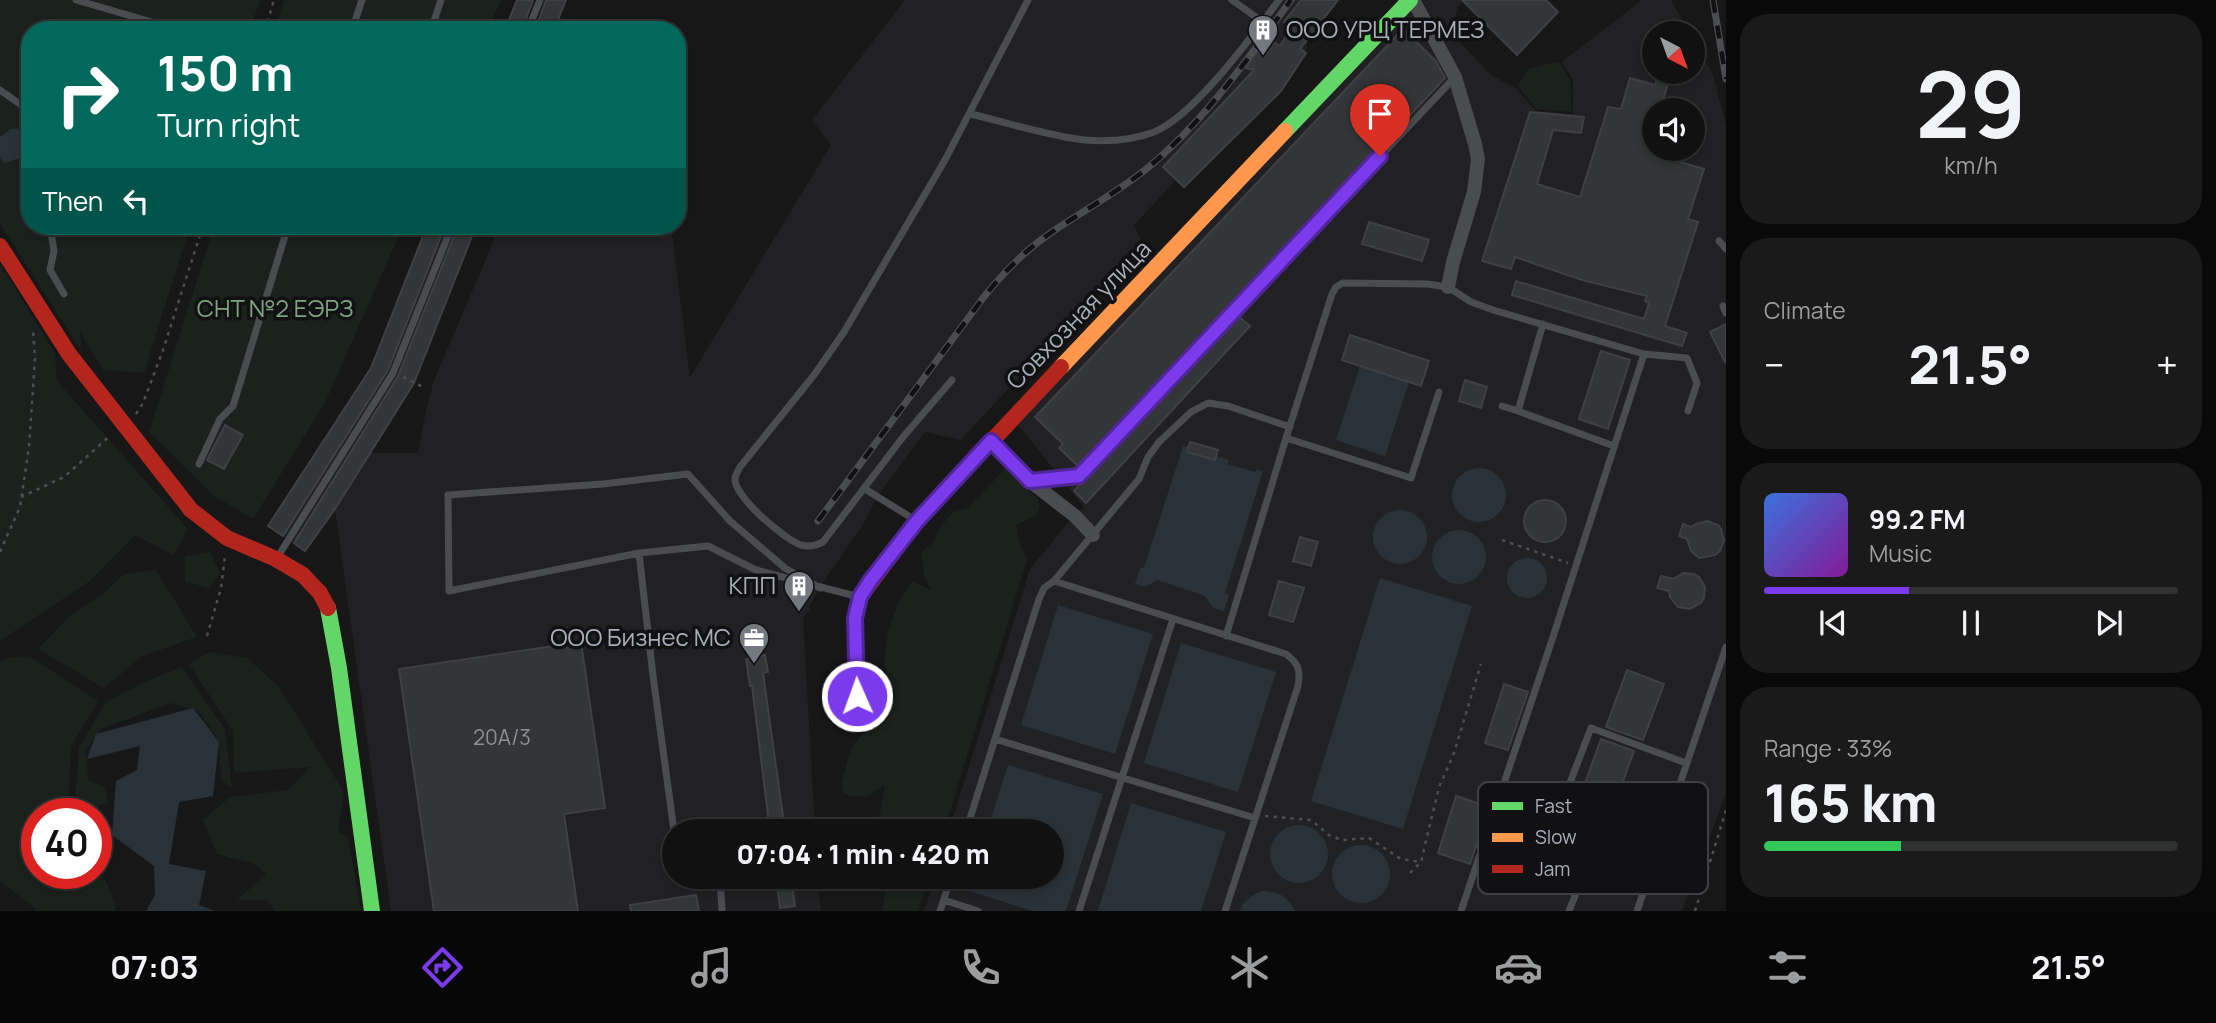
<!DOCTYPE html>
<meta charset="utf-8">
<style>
body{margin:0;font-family:Manrope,sans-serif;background:#1a1a1a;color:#f1f3f6;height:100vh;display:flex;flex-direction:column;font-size:26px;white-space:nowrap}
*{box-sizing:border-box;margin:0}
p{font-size:23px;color:#9c9d9f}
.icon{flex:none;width:38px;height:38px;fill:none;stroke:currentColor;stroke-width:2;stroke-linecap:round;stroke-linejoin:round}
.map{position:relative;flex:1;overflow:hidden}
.details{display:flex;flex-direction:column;gap:14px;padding:14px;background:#090909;width:490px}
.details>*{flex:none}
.hud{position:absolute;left:21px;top:21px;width:665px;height:214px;border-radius:28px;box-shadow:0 4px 10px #0003,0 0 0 2px #303131;background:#00695c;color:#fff;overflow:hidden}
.needle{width:46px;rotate:139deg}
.tools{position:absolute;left:1642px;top:21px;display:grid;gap:14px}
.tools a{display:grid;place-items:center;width:63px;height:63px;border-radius:50%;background:#111;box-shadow:0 4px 10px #0003,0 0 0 2px #303131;font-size:35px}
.speed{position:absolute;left:21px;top:798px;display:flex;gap:14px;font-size:35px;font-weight:700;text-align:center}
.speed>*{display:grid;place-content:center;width:91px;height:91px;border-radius:50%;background:#111;box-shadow:0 4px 10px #0003,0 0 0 2px #303131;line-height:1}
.speed .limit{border:10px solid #d22;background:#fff;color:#111}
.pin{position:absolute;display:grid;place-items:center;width:60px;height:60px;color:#fff;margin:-72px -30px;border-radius:50% 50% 50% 0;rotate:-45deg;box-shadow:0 0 7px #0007}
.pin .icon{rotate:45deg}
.me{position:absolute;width:77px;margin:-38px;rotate:358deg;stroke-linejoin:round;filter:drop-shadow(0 0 5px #0008)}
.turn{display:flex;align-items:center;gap:24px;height:147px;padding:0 21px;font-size:32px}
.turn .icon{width:91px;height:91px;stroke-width:2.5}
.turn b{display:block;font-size:49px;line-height:60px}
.then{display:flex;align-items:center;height:66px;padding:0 21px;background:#0003;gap:14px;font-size:26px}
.big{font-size:52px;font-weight:800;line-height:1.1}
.details .card{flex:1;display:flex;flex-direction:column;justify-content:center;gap:10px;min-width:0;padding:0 24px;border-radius:28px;background:#1a1a1a}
.details .dial{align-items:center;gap:0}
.dial b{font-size:91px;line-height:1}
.song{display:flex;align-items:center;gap:21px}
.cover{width:84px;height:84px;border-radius:10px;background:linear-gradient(135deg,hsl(220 70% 55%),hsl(290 70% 35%))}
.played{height:7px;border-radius:4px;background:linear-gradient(90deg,#7c3aed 35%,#303131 35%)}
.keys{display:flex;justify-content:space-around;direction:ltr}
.heat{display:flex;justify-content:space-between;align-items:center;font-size:38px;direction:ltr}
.charge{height:10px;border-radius:5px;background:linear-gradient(90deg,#34c759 33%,#303131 0)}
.trip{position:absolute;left:662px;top:819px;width:402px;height:70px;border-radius:35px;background:#111;box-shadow:0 4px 10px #0003,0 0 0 2px #303131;font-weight:800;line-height:70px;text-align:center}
.tab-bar{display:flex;height:112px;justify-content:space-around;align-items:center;background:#070707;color:#9c9d9f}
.tab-bar .icon{width:49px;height:49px}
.tab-bar .active{color:#7c3aed}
.tab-bar b{font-size:32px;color:#f1f3f6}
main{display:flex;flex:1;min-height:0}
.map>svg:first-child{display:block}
.built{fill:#212124;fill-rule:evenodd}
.green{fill:#1b211c}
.water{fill:#2a3239}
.building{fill:#343537;stroke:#3f4043;stroke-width:2}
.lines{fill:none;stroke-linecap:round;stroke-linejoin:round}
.path{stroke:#4d4e52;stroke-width:2.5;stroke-dasharray:3.5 5;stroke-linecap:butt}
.lane{stroke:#4b4c50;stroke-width:7}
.street{stroke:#4b4c50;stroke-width:14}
.fast{stroke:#63d668;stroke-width:16}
.slow{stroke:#ff974d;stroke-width:16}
.jam{stroke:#b3261e;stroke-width:16}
.rail-casing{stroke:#4b4c4f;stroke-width:7}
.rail{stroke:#111113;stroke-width:4.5;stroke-dasharray:13;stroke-linecap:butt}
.route-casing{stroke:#51269a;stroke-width:18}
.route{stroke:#7c3aed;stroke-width:12}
.labels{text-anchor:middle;stroke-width:7;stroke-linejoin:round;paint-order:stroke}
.number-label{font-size:21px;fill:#8b8f98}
.poi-label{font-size:24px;fill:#a8adb8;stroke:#111113;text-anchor:end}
.park-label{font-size:24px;fill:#7fa381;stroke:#111113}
.street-label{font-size:24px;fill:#a8adb8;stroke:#111113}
.key{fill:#111113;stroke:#3e4045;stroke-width:2}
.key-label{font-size:19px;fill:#a8adb8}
</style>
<main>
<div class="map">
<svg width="1726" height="911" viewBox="0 0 1726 911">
<rect width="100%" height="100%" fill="#171717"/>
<path class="built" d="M905,0H1338L1308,39L1306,53L1281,91L1184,187L1176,180L1134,225L1144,246L1089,301L961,440L925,432L877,497L864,523L824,581L809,607L811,609L803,617L815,831H674V877H817L821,911H391L335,510L305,551L268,526L371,368L427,226H476L417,376L370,453H418L426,410L434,380L500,226H671L690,377L831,145L812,120Z
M1419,0H1464L1458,6L1451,33L1491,75L1517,89L1536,111L1573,114V80L1562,62L1642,0H1671L1690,33H1654V72H1692V37L1712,72L1726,125V793L1682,911H924L935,877H1052V831H949L1030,569L1070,520L1084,507L1016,422ZM1654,110H1692V149H1654Z"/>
<path class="green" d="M0,0H260L250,30H30V226H190L144,373L103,370L80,332L82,352L0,224Z
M284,0H501L488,30H275Z
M1559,61L1570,80L1572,112L1536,109L1518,86L1528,69Z
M214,226H403L325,403L253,519L214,496L149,432Z
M0,264L55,353L57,381L188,529L174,555L135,535L90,581L0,641Z
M1006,468L1038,499L1040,506L1037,515L1016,525L1019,541L1027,560L944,831H877L885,785L868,796L850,797L843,792L841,784L851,748L866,730L880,723L889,715L891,701L884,661L888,632L898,603L912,581L931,590L925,577L921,553L935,540L939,528L953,512L966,509Z
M210,552L221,574L208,588L185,581V556Z
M156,570L197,637L142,656L104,688L38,649L72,614L104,593L124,574Z
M209,652L247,658L279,687L344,792L338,831L348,837L361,911H275L267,900H237L266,874L254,864L217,854L203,820L230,797L288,790L310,767L234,773L233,731L189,664Z
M29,656L98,701L71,746L68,807L78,814H37V873H96V860L111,893L116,911H36L35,908L0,881V662L7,658Z
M182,667L225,729L232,788L222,781L217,738L199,712L171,703L101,729L86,750L88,780L104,786L108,803L88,809L75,803L79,747L106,702L146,681Z
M887,877H930L918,911H882Z"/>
<path class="water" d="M30,128V155L5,163L0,158V137L11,129Z
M1360,366L1409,382L1385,456L1336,440Z
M1183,446L1188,447L1187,452L1214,460L1216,456L1229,460L1228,464L1255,472L1256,469L1263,471L1225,593L1229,595L1224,611L1213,608L1205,596L1157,580L1145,587L1135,584L1140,568H1144Z
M1452 495a27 27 0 1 1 54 0a27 27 0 1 1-54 0Z
M1373 537a27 27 0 1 1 54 0a27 27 0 1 1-54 0Z
M1432 557a27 27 0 1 1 54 0a27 27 0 1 1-54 0Z
M1507 578a20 20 0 1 1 40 0a20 20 0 1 1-40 0Z
M1380,578L1472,606L1403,829L1311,801Z
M1058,605L1153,634L1115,754L1021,725Z
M1181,643L1276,672L1238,792L1144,763Z
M193,708L219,742L213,796L179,802L169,864L206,871L199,905L215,911H146L155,895L154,866L112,835L116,781L137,770L140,746L87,759L96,734Z
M1008,765L1103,794L1066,911H1033L969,891L973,877H1052V831H987Z
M1131,803L1226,832L1201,911H1098Z
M1270 854a29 29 0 1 1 58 0a29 29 0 1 1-58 0Z
M1332 874a29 29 0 1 1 58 0a29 29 0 1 1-58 0Z
M1263,891C1278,892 1288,896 1295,911H1239C1245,900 1251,895 1263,891Z"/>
<path class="building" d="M517,0H533L522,30H505Z
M546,0H566L554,30H535Z
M1301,0H1338L1300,49L1306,53L1281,91L1184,187L1163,167L1254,70L1246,68L1266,37L1280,46L1292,27L1284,22Z
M1462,0H1546L1558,12L1517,55Z
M1403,29L1436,61L1445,78L1079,467L1059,448L1063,444L1035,417Z
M1659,72L1671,74L1660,110H1654V131L1648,149H1684L1680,162L1704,169L1688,219L1698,222L1665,326L1687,333L1682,346L1512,295L1516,281L1644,319L1649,303L1645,301L1647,296L1582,280L1515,257L1511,269L1482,261L1530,112L1584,117L1581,133L1553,130L1537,184L1580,197L1608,107L1621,109L1630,78L1655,85Z
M1369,222L1429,240L1422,261L1362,244Z
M427,226H445L388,370L283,536L268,526L371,368Z
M458,226H476L414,383L335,509L305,551L294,543L398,376Z
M1238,316L1250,326L1086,503L1074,491Z
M1726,324V364L1710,332Z
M1350,335L1429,361L1421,386L1342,360Z
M1601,351L1630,360L1608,429L1579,419Z
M1465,380L1487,387L1481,408L1459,401Z
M225,425L243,435L224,469L207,460Z
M1190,442L1218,450L1215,460L1187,452Z
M1524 521a21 21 0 1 1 42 0a21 21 0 1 1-42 0Z
M1707,521L1718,525L1721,529L1724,540L1720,551L1715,555L1699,558L1691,551L1687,539L1679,536L1683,524L1691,527L1696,524Z
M1300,537L1318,542L1311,566L1293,561Z
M1683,573L1694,574L1699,577L1705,587L1704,598L1701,603L1690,609L1678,607L1670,597L1669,591L1657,588L1661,576L1673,579Z
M1279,581L1304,588L1293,622L1269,615Z
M581,642L605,808L564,814L578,911H434L399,669Z
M765,655L768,672L763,673L785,831H770L752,686H750L746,659Z
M1627,670L1664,684L1643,740L1606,727Z
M1504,684L1528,692L1508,750L1485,743Z
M1601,739L1634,751L1609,820L1576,808Z
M1456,796L1489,807L1470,864L1438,853Z
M776,877H791L795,906L780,908Z
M696,895L699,911H631L630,905Z"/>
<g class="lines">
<path class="path" d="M265,30L274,0
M403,377L423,387
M136,414L143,403L162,353L203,226
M21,497L64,477L111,435
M1502,540L1568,563
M0,552L20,507L29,447L35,359L33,330
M207,636L221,588L225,556
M1265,816L1311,820L1329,835L1342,840L1369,838L1401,859L1421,862
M1410,873L1421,862L1439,787L1453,756L1481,664
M1695,911L1726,810"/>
<path class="lane" d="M76,0L179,30
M1232,0L1263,22
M352,30L362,0
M431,30L441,0
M528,30L540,0
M0,90L30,111
M970,114C1006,122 1049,136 1085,140C1108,142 1133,140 1154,132C1194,116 1252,36 1279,0
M50,226L54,251L50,270L64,294
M1719,241L1726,249
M1723,306L1726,313
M1543,324L1518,411L1614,446
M1644,354L1687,358L1697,383L1688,411
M952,380L903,437L823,542C815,546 810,547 801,545C785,540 733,496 735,478C736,474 738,471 740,467L814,375L844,332L945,160L1028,0
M1439,392L1411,478L1286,438L1332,294L1336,287L1343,283L1427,284L1448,287L1471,302L1493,310L1644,354L1552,640L1461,911
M1502,406L1518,411
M199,464L220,419L233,406L288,226
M1031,481L1079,476L1455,77
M865,489L915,520
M639,553L653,676L674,831
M277,558L393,373L452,226
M1054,581L1286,654C1298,663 1301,670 1298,686L1225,911
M820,588L785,568L730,521L688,474L603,484L448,495L449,591L639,553L708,546L756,570L859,597
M1226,636L1286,438
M995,739L1255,818
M966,831L1039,599L1044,588L1054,581L1139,479L1148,457L1159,442L1191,412L1208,403L1228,406L1290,427
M1484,847L1591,855L1652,866
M1540,851L1551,832L1591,728L1686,763
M679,877L680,879L695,877
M720,877L722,911
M944,900L978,911
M940,911L951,877
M1079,911L1173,619
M1569,911L1591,855
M1637,911L1726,647"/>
<path class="street" d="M1413,0L1455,77L1475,144L1478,159L1474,192L1453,262L1448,287
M991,441L1030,481L1075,516L1093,535"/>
<path class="fast" d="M1285,131L1410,0
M328,608L339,668L372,911"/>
<path class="slow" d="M1061,367L1285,131"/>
<path class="jam" d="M0,246L69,354L191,510L227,538L276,559L303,575L320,593L328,608
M857,696L855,619L860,597L917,521L1061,367"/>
<g class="rail-casing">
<path id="rail" d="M1713,0L1726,79
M818,521L983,298C1003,273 1025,250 1052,232C1083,211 1116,193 1145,170C1203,123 1247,60 1291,0"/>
</g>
<use href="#rail" class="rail"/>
</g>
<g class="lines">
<g class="route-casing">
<path id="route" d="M857,696L855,618L860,597L870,581L917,521L991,441L1030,481L1079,476L1380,156"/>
</g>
<use href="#route" class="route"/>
</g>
<defs>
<g id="building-pin" transform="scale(1.575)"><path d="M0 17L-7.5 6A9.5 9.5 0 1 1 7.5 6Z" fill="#757880" stroke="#111113"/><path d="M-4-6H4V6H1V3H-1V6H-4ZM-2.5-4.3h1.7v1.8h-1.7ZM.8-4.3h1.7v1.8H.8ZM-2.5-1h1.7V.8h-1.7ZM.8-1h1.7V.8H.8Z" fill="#fff"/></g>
<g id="office-pin" transform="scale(1.575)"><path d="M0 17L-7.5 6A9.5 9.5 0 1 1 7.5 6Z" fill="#757880" stroke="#111113"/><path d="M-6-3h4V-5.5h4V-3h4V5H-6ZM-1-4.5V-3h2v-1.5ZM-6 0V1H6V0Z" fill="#fff"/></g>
</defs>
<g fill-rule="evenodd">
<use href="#building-pin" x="1263" y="30"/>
<use href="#building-pin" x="799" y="586"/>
<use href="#office-pin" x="754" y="638"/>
</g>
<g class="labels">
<g class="number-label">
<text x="502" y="745">20А/3</text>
</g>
<g class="poi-label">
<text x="1286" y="38" text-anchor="start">ООО УРЦ ТЕРМЕЗ</text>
<text x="776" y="594">КПП</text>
<text x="731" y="646">ООО Бизнес МС</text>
</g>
<g class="park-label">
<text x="275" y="317">СНТ №2 ЕЭРЗ</text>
</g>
<g class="street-label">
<text transform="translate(1079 315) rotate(-46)" y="8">Совхозная улица</text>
</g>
</g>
<rect x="1478" y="782" width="230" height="112" rx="10" class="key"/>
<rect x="1492" y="802" width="31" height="8" fill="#63d668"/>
<rect x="1492" y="833" width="31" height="9" fill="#ff974d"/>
<rect x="1492" y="865" width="31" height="8" fill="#b3261e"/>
<g class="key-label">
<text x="1535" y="813">Fast</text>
<text x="1535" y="844">Slow</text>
<text x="1535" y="876">Jam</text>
</g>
</svg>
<div class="tools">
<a><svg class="needle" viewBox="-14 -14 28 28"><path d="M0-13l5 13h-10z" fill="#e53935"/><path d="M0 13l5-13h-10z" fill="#9c9d9f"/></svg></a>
<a><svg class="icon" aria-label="sound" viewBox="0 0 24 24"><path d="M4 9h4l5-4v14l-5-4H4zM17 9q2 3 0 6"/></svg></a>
</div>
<div class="speed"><div class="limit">40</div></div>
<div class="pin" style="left:1380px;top:156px;background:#d93025"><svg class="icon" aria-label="arrive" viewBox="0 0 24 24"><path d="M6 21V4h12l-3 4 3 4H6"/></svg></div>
<svg class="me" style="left:857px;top:696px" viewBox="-20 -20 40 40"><circle r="17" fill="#7c3aed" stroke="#fff" stroke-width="3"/><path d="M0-11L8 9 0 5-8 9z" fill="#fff"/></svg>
<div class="trip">07:04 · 1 min · 420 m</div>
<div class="hud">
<div class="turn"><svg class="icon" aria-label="right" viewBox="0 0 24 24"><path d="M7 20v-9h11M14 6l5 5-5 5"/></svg><div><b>150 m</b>Turn right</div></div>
<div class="then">Then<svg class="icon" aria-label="left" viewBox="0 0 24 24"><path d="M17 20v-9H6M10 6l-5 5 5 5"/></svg></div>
</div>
</div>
<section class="details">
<div class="card dial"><b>29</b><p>km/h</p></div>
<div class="card"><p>Climate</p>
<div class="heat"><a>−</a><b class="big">21.5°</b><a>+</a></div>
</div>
<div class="card">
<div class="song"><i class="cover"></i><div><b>99.2 FM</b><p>Music</p></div></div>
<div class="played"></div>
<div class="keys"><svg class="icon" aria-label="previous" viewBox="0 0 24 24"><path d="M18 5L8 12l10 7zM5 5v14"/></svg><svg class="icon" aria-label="pause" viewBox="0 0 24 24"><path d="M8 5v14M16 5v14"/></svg><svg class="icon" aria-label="next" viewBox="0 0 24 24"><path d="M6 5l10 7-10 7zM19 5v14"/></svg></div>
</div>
<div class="card"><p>Range · 33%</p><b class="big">165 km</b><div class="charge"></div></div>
</section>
</main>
<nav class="tab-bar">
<b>07:03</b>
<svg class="icon active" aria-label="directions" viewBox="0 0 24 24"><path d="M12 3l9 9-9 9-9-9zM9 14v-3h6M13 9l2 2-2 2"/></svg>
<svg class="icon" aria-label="music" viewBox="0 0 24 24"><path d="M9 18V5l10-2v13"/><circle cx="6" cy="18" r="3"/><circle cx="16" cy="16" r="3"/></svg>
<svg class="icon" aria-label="phone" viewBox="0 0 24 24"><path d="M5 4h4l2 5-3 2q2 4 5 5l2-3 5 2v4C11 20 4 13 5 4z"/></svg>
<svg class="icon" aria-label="climate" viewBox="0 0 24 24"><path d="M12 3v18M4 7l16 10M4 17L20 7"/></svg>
<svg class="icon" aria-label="car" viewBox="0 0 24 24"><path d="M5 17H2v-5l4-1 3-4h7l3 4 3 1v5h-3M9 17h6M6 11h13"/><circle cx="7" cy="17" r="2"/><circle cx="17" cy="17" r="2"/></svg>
<svg class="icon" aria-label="filters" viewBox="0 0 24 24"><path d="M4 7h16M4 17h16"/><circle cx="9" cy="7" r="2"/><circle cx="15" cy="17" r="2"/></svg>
<b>21.5°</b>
</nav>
